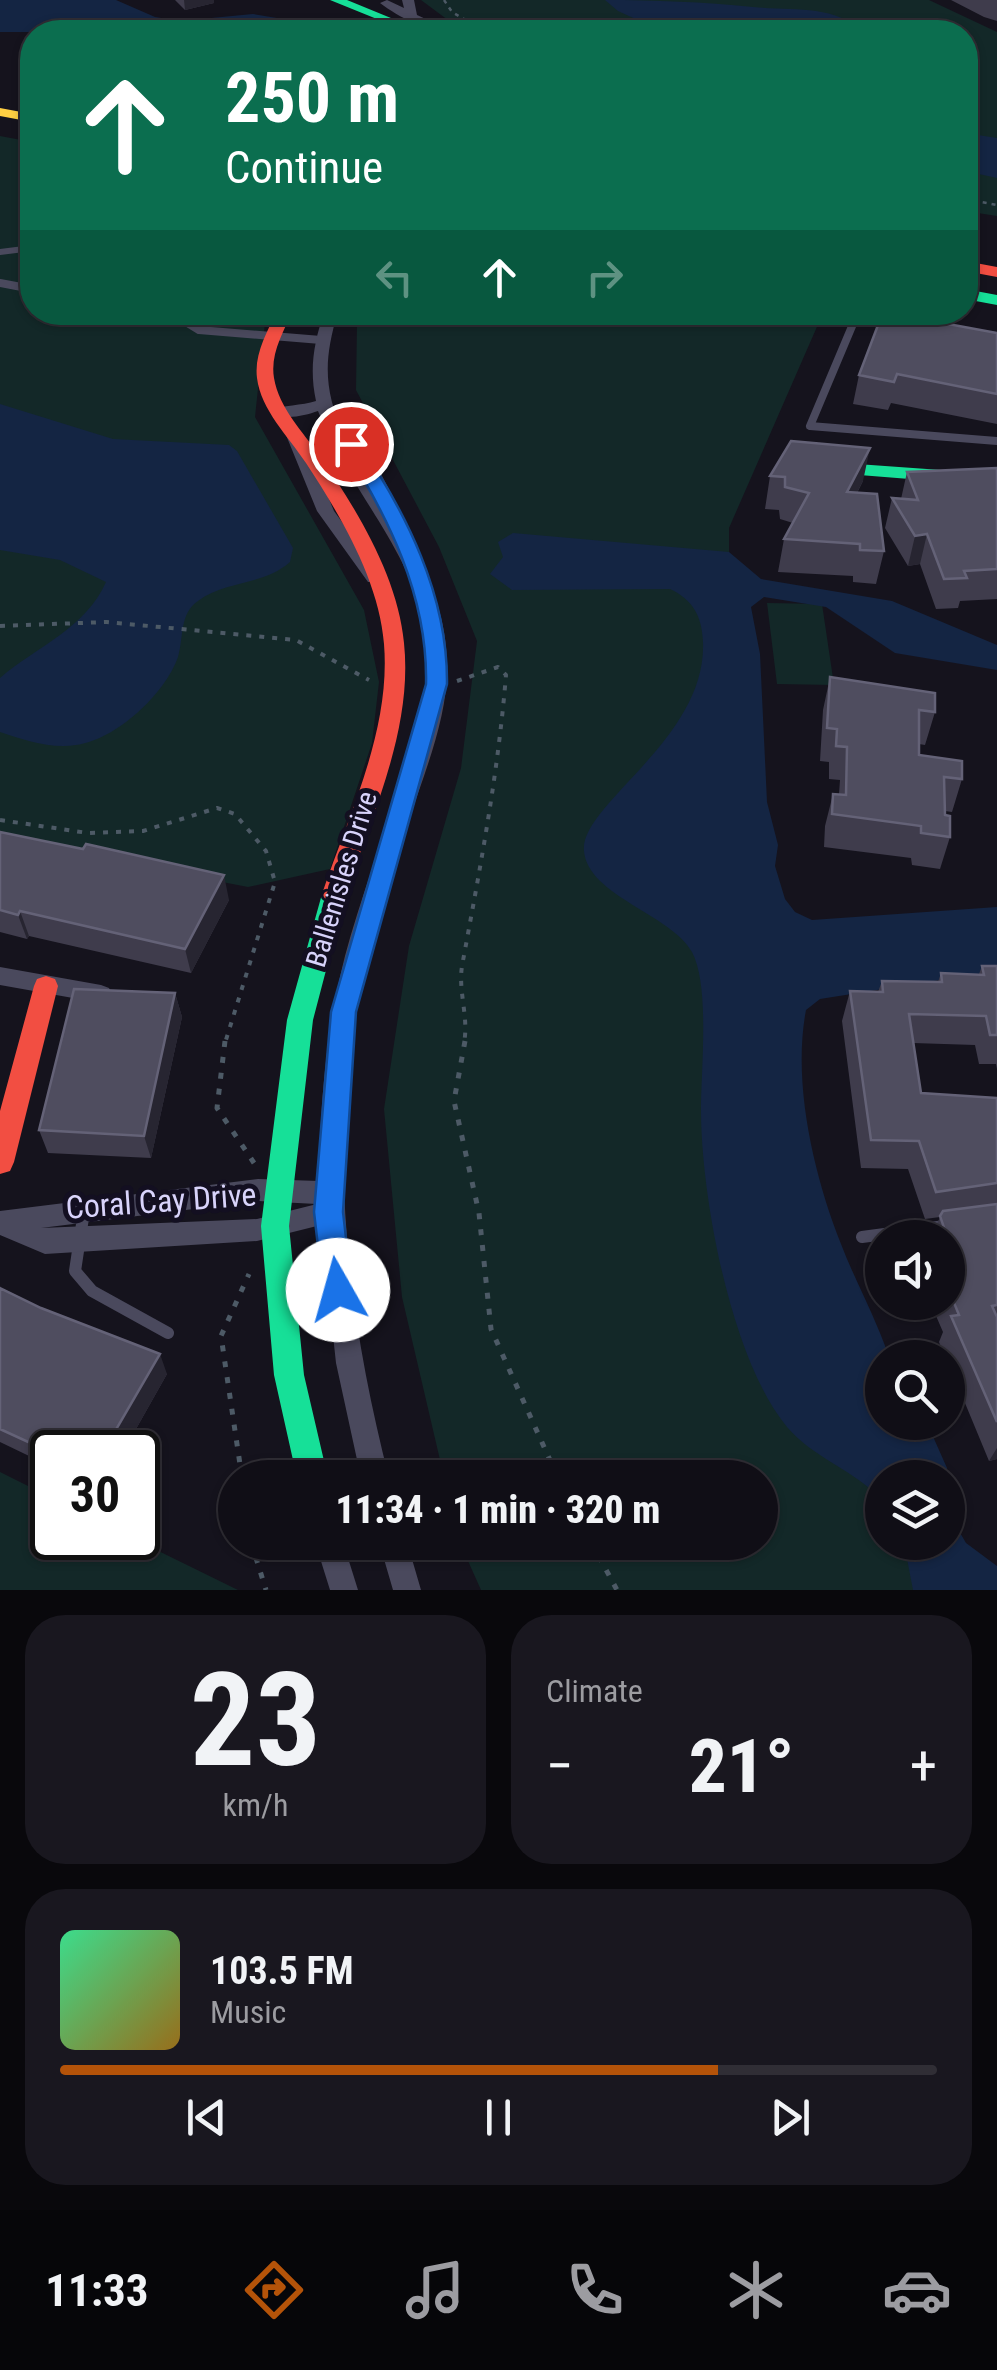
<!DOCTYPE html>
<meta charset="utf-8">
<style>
body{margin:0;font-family:"Roboto Condensed",sans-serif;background:#19171f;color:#f1f3f6;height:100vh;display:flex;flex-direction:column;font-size:38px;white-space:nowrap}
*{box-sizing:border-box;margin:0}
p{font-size:32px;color:#9c9ca1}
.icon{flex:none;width:55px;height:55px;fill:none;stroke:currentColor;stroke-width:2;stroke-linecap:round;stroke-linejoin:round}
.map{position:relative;height:1590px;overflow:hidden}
.panel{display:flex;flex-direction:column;gap:25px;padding:25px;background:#09080c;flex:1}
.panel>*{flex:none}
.banner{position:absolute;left:20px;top:20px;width:958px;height:305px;border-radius:40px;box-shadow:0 2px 8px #0004,0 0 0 2px #302e35;background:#0b6e4f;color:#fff;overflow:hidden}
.fabs{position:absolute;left:865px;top:1220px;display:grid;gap:20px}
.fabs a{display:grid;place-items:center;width:100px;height:100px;border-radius:50%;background:#100e16;box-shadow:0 2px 8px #0004,0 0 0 2px #302e35;font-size:50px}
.speed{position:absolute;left:30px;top:1430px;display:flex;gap:20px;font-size:50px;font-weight:700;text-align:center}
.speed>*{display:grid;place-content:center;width:130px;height:130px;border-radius:50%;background:#100e16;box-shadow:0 2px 8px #0004,0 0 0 2px #302e35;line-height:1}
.speed .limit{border:5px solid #111;border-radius:15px;background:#fff;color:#111}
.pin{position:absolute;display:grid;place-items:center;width:85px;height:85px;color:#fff;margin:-42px;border:5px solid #fff;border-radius:50%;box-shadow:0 2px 10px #0007}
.me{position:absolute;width:110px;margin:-55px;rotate:353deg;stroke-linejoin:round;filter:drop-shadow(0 0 8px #0008)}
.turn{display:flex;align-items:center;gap:35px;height:210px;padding:0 40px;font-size:45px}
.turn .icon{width:130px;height:130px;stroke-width:2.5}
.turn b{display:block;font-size:70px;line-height:85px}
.lanes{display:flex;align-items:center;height:95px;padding:0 40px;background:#0003;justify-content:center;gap:50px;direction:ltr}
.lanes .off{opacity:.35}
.big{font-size:75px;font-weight:800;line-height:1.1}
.panel .tile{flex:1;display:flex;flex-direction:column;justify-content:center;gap:15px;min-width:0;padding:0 35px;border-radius:40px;background:#19171f}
.panel .dial{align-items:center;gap:0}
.dial b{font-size:130px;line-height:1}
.song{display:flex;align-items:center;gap:30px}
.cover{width:120px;height:120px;border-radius:15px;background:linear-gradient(135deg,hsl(150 70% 55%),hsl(40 70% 35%))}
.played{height:10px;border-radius:5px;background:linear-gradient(90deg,#b45309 75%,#302e35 75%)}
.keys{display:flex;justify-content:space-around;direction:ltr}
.heat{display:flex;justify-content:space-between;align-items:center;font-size:55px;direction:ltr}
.panel .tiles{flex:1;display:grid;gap:25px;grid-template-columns:1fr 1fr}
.tile:last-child{grid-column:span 2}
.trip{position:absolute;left:218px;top:1460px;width:560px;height:100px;border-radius:50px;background:#100e16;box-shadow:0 2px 8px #0004,0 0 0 2px #302e35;font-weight:800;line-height:100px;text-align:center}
.menu{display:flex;height:160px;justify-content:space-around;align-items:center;background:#060609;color:#9c9ca1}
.menu .icon{width:70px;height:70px}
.menu .current{color:#b45309}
.menu b{font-size:45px;color:#f1f3f6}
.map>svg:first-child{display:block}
.green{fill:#132828}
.water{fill:#142543}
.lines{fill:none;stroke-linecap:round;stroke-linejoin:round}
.path-far2{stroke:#4d5a66;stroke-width:2.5;stroke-dasharray:4 5;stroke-linecap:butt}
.path-far1{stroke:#4d5a66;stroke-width:4;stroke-dasharray:5 8;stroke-linecap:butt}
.path{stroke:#4d5a66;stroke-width:5;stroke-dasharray:6 10;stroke-linecap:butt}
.lane-far2{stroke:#4a495d;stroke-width:6}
.lane-far1{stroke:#4a495d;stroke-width:8}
.lane{stroke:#4a495d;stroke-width:12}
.street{fill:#4a495d;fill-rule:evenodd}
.fast{fill:#16e098;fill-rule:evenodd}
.slow{fill:#ffcf43;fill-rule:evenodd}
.jam{fill:#f24e42;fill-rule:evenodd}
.wall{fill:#3f3c4c}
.shaded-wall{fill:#272531}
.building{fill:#4f4d5f;stroke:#646277;stroke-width:2.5}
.route{fill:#1a73e8;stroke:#114b97;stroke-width:2.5}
.labels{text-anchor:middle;stroke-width:10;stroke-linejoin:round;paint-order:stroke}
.street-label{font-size:28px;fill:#d8d3fb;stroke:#130f21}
.near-street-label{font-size:32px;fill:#d8d3fb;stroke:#130f21}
</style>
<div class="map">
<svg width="997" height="1590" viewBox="0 0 997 1590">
<rect width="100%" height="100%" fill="#15131d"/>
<path class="green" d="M421,0H929L997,32V216L965,211V32H464Z
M0,136L32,142V312L266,313L255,417L364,610L379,682L372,743L330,869L248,887L0,839Z
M364,313H823L729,528V858L882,1478V1542L916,1543L935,1590H481L460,1543L760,1542V1478L444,1477L402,1297L384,1109L409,946L461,768L477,641L439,547L356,390L357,324Z
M767,603L822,604L834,685L777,684Z
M0,1472L52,1498V1538H132L238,1590H0Z"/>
<path class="water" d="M0,0H116L155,17L180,21L253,14L289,20L322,32H0Z
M605,0C655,0 703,2 753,7C794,11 832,4 865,32H664L618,11Z
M965,133L997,138V178L965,171Z
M0,404L113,439L229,445L237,451L293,548L290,562C263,586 226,580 198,601C179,614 184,637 178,657C165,694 116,740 76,745C50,749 24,740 0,732V678C36,647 86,628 106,582L60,560L0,550Z
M513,533L729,552L761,579L892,601L997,645V670L895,653L826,607L764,597L751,607L760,654L767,802L778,845L775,866L785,899L795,912L812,920L997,907V971L820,999L806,1010C792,1083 814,1176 841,1244C856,1283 876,1318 889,1357L882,1358V1422L927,1423L947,1468L948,1484V1486V1478H882V1500C856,1471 813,1458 787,1427C731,1360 701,1196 701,1110C701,1069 710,986 692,952C671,914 588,896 584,851C579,805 707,739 703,642C702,616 693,600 670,589L512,590L490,574L503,557L498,542Z
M948,1512L966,1543L997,1566V1590H913L904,1543L948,1542Z"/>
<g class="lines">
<path class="path-far2" d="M444,0L452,12L486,32
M965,199L997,205"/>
<path class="path-far1" d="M0,626L107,622L296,640L369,680
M457,681L498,667L506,675C498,774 480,869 462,966C458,992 469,1017 464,1043
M0,820L88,833L143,831L217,808L235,814L266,851L275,882L225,1043"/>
<path class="path" d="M225,1041L217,1108L254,1163
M465,1041L454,1101L479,1213L491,1329L558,1478
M242,1478L221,1336L249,1274
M251,1542L266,1590
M591,1542L617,1590"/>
<path class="lane-far2" d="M0,252L32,248"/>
<path class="lane-far1" d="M0,283L32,289
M141,312L186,322
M186,312V322L199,330L321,340
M858,312L810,426L997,441"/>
<path class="lane" d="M84,1211L75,1271L92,1291L168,1333
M862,1237L945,1226"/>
<path class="street" d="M387,0L404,8L402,0H414L417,15L454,32C429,33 400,18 380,3Z
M324,312H338C323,361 324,390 344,436L354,437L378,468L403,517L397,522C425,564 446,611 447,662C449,716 424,773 408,823C381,906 355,986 347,1073C335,1210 355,1344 389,1478H361L336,1363L321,1225L257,1241L45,1254L0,1235V1211L258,1179L319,1181C320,1105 326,1030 345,956C360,900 381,845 399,790C416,736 436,684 425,627C408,544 348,489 318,411C304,416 283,421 271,412C282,404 302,406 316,401C309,369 314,343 324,312ZM258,1201L317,1204L257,1219L41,1228Z
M294,430L302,435L334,511L380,574L383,578L380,582H368L317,511L286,435Z
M0,967L101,985L109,988L112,994L109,1000L101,1003L0,985Z
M315,1542H343L358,1590H330Z
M379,1542H407L421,1590H393Z"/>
<path class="fast" d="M330,0H347L425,32H409Z
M965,289L997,295V305L965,299Z
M829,462L997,474V486L822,472V464Z
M334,885L342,887L346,894L313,1020L289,1226L304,1375L328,1478H297L274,1375L261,1226L287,1020L322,894L326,887Z"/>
<path class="slow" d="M0,108L32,114V122L0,116Z"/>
<path class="jam" d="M965,261L997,267V277L965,271Z
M276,312H292C283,333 270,354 274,378C279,408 303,432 320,456C357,510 398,577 404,643C413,729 372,814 346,894L342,901H326L322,894C349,814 391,730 384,644C379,580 340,515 306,463C288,436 261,410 257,378C254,354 267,333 276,312Z
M46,976L55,979L58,986L14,1162L10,1171L0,1174V1111L34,986L37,979Z"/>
</g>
<path class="wall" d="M175,0H214V3L185,10Z
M951,0H997V21L984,17Z
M997,333V424L891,403L888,410L853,404L859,375Z
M997,468V599L960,601L958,608L936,609L920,564L908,566L885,528L892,498L901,499L907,472Z
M770,476L863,481L857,493L884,551L876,584L853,582V576L778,572L784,539L793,523L780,519L779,510L765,509Z
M830,677L935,712L925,745L919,744V755L962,779L952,812L945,811L950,837L940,869L912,865L911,858L824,847L825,826L833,794H839L840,780L829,779V762L820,761L823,710Z
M0,832L229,900L191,973L29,936L27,939L0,932Z
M982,966H997V1069L996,1064H979L975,1045L913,1043L921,1093L997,1098V1459L989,1461L948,1362V1358H945L939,1342L943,1332L930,1302H948V1238H931L940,1217L925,1219L908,1169L861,1168L842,1021L850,991L878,992L882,981L938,982L941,973L979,974Z
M175,993L182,1017L151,1158L48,1153L39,1130Z
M0,1288L167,1374L123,1452H52V1467L0,1442Z"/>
<path class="shaded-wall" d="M184,0H214V3L185,10Z
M870,448L863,481L840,525L847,492Z
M927,534L920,564L908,566L915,536Z
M224,875L229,900L191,973L185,949Z
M20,911L29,936L27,939L18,915Z
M175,993L182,1017L151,1158L144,1136Z
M160,1354L167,1374L123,1452H103Z
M997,1448V1459L989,1461Z"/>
<path class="building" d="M883,312L997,333V394L897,374L894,382L859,375Z
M791,441L870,448L847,492L877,494L884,551L860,550V544L784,539L809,493L785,487V477L770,476Z
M997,468V569L964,571L967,578L944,579L927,534L915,536L892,498L918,500L907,472Z
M830,677L935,693V712L919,710V755L962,761V779L944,777L945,815L950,816V837L921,833V826L832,814L833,794L846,795L847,747L836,746L837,729L827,728Z
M0,832L83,849L86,844L224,875L185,949L20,911L18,915L0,910Z
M982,966H997V1035H990L986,1016L909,1014L921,1093L997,1098V1183L936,1192L919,1141L871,1140L850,991L883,992L882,981L942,982L941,973L984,975Z
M74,989L175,993L144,1136L39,1130Z
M997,1204V1305L992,1306L997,1317V1422L951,1316L959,1315L948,1288V1265L956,1263L940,1216L943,1211Z
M0,1288L41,1308L160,1354L103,1452L52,1453L0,1429Z"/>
<path class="route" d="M344,440H357C406,512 448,595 447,684L356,1012L343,1212L352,1290L348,1300L338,1304L327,1300L323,1290L314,1212L331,1012L426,684C428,596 388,516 342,444Z"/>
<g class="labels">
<g class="street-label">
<text transform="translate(341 879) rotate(-73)" y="10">Ballenisles Drive</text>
</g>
<g class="near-street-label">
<text transform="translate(161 1201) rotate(-4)" y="11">Coral Cay Drive</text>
</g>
</g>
</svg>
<div class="fabs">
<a><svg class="icon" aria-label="sound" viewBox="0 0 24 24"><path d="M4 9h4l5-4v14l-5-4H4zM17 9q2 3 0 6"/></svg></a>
<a><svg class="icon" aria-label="search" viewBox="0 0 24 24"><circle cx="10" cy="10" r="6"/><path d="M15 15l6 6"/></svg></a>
<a><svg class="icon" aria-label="layers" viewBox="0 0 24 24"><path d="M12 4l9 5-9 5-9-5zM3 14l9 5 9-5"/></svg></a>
</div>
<div class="speed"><div class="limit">30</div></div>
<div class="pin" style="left:351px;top:444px;background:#d93025"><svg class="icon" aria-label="arrive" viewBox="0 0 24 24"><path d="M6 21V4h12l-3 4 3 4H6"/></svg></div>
<svg class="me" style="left:338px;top:1290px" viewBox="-20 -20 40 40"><circle r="19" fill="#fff"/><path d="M0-13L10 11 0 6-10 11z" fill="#1a73e8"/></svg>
<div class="trip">11:34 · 1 min · 320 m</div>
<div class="banner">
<div class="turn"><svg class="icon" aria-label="ahead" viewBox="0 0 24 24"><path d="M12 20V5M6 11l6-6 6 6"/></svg><div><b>250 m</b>Continue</div></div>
<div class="lanes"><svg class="icon off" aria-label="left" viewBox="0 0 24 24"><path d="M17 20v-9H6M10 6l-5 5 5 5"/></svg><svg class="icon" aria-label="ahead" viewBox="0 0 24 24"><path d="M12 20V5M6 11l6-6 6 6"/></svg><svg class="icon off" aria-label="right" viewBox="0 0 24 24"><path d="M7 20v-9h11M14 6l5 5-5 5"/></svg></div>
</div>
</div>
<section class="panel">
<div class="tiles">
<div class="tile dial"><b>23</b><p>km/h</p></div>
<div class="tile"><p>Climate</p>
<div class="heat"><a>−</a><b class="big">21°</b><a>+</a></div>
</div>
<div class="tile">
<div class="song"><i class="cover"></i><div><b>103.5 FM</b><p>Music</p></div></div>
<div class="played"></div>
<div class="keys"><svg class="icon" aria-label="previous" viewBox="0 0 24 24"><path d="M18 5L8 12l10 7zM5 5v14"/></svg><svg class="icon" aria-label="pause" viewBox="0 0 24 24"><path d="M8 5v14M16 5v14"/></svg><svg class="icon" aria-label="next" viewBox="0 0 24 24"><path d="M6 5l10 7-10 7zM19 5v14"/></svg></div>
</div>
</div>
</section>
<nav class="menu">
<b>11:33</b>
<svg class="icon current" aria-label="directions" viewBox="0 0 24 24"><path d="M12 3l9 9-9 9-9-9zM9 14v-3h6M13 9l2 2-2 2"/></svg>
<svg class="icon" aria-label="music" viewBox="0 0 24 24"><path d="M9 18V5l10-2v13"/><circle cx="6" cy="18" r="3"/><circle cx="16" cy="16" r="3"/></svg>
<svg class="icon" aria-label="phone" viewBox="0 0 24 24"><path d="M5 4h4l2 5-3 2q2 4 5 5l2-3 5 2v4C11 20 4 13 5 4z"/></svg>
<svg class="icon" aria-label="climate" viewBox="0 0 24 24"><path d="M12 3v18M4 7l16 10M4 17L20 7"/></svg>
<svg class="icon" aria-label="car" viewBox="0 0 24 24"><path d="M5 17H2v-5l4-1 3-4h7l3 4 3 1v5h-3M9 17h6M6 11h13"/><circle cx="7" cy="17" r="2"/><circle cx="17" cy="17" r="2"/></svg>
</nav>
